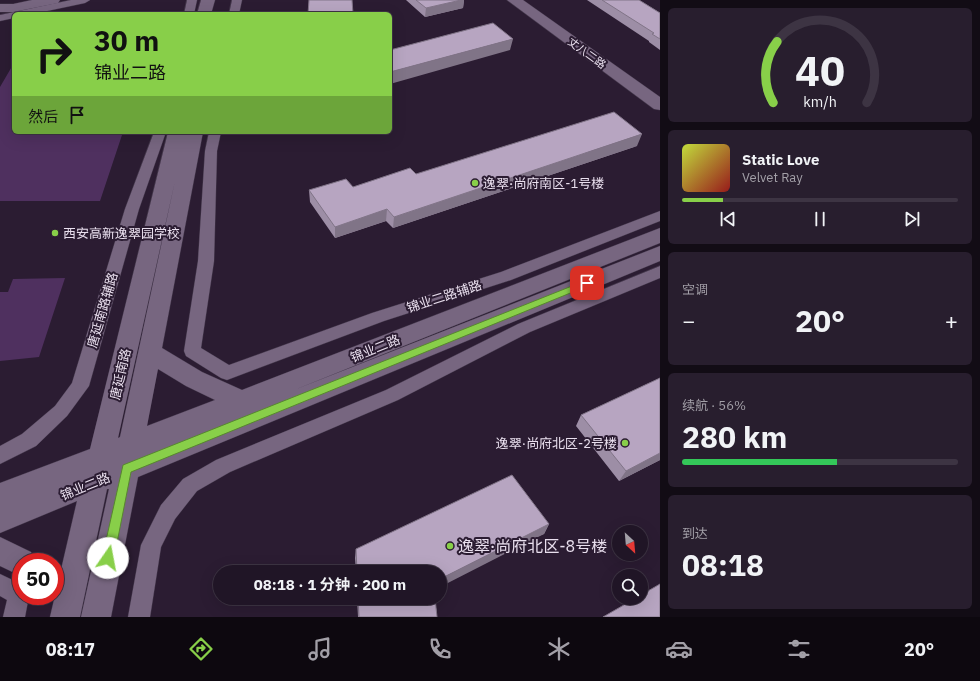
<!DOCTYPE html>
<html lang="zh">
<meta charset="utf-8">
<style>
body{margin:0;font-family:"IBM Plex Sans","Noto Sans SC",sans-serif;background:#281e2e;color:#f1f3f6;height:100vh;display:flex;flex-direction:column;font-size:15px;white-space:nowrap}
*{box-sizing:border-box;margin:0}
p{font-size:13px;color:#a29fa7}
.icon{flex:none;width:22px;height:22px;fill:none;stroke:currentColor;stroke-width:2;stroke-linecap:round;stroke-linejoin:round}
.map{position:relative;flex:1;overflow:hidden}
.panel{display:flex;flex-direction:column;gap:8px;padding:8px;background:#120c15;width:320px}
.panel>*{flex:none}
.top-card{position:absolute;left:12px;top:12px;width:380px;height:122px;border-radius:6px;box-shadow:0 4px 16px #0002,0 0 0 1px #3d3443;background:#88cf49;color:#111;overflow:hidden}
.needle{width:26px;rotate:154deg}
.controls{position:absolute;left:612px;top:525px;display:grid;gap:8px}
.controls a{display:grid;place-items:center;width:36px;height:36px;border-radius:50%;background:#201526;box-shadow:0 4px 16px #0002,0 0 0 1px #3d3443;font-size:20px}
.speed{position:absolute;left:12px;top:553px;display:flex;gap:8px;font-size:20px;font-weight:700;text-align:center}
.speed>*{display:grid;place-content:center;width:52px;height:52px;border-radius:50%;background:#201526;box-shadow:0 4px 16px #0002,0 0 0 1px #3d3443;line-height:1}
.speed .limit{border:6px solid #d22;background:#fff;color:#111}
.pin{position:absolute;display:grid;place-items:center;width:34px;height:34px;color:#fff;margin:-17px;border-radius:8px;box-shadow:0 2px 6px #0006}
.me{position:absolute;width:44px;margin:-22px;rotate:12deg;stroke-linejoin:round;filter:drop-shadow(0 0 3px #0008)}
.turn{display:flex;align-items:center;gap:14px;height:84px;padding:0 16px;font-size:18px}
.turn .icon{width:52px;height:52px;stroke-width:2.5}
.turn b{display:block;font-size:28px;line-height:34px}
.then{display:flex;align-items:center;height:38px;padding:0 16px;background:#0003;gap:8px;font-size:15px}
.big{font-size:30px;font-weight:700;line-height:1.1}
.panel .tile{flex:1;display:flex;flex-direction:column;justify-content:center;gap:6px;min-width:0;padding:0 14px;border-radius:6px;background:#281e2e}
.panel .dial{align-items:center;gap:0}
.dial svg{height:104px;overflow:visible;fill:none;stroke:#3d3443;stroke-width:7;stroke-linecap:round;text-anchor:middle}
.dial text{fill:#f1f3f6;stroke:none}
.song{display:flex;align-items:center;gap:12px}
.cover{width:48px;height:48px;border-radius:6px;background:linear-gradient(135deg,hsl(70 70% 55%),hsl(0 70% 35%))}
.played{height:4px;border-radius:2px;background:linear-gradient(90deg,#88cf49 15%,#3d3443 15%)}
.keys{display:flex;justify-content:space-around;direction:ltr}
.heat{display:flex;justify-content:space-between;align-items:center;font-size:22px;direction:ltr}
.charge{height:6px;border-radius:3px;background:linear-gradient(90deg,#34c759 56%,#3d3443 0)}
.trip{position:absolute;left:213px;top:565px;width:234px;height:40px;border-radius:20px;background:#201526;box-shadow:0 4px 16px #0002,0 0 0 1px #3d3443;font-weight:700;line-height:40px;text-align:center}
.dock{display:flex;height:64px;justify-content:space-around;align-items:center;background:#0d080f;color:#a29fa7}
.dock .icon{width:28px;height:28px}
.dock .current{color:#88cf49}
.dock b{font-size:18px;color:#f1f3f6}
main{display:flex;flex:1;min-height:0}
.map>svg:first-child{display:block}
.green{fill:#4f305f}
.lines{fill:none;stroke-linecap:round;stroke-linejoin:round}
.street-casing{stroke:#423649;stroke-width:1}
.secondary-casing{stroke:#423649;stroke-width:1}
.street{fill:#776680;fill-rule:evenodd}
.secondary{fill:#776680;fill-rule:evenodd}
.wall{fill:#9d8ea6}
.shaded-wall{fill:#807487}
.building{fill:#b7a5c1;stroke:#807487}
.route{fill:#88cf49;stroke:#58872f}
.poi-dot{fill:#88cf49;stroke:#2b1c32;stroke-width:1.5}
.labels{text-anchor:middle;stroke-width:4;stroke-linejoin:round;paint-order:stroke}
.far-street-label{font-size:11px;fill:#e9dfee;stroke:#2b1c32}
.poi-label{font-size:13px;fill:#e9dfee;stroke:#2b1c32;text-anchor:start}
.street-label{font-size:13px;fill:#e9dfee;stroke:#2b1c32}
.near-poi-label{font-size:16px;fill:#e9dfee;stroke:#2b1c32;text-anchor:start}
</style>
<main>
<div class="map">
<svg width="660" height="617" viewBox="0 0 660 617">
<rect width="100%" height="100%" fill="#2b1c32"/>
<path class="green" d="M14,63V132H123L100,201H0V87Z
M65,278L39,357L0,361V292H8L13,279Z"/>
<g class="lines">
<g class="street-casing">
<path id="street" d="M71,0H90L85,3L33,14H14V18L0,21V15Z
M187,0H197L194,14H184Z
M232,0H242L239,14H229Z
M154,132H166L139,209L89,386L67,416L36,446L0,464V446L22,434L55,406L72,383L125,209Z
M209,132H221L217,151L214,261L201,348L229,365L372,313L501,272L660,211V221L511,280L384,321L227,380L221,378L186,356L184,351L198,261L205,151Z
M660,266V278L530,332L398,400L230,472L197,491L175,519L161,547L150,617H128L141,545L161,505L183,479L216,460L386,390L518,324Z
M0,574L21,584V596H29L25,617H3L7,600L0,596Z"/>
</g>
<g class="secondary-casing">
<path id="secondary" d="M32,0H60L58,3L13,12H0V4H13Z
M201,0H215L211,14H197Z
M507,0H523L660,97V110L654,109Z
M168,132H203L162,348L202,372L242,390L660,228V243L294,390L660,246V261L138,477L111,617H81L109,489H107L80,617H50L77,501L0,533V483L90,449ZM175,181L120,437L118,438ZM158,369L186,386L215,400L147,426Z
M0,537L31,552L35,562H21V576L0,566Z"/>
</g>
<use href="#street" class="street"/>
<use href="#secondary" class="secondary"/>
</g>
<path class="wall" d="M406,0H464L463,8L425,17Z
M587,0H639L660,13V50L649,42V41Z
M637,146L393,228L386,221L335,238L310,202L309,190L353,187L416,174Z
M660,378V460L619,481L576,426L581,415Z
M549,524L544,534L440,572H356L355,558L356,549Z
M357,598H435L437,617H358Z"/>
<path class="shaded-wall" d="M461,0H464L463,8L425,17L426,8Z
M513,39L510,50L390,84V72Z
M642,134L637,146L393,228L394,217Z
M387,209L386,221L335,238V227Z
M660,453V460L619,481L626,471Z
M549,524L544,534L440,587V579Z"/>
<path class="building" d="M309,0H352L353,14H308Z
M416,0H461L426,8Z
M602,0H639L660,13V39L652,34L654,33Z
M493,23L513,39L390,72V50Z
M614,112L642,134L394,217L387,209L335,227L309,190L346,179L353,187L410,168L416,174Z
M660,378V453L626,471L581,415Z
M512,475L549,524L440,579V572H357L356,549Z
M660,584V617H603L636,598H641V595Z
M358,598H435L437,617H359Z"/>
<path class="route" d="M587,280L591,283L590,285L131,472L114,558L112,562L108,564L104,562L102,558L123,465Z"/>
<g class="poi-dot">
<circle cx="475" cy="183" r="4"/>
<circle cx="55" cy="233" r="4"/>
<circle cx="625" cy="443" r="4"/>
<circle cx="450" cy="546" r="4"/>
</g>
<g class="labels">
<g class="far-street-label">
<text transform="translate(587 53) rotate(36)" y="4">丈八二路</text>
</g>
<g class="poi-label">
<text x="483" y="188">逸翠·尚府南区-1号楼</text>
<text x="63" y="238">西安高新逸翠园学校</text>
<text x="617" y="448" text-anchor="end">逸翠·尚府北区-2号楼</text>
</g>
<g class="street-label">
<text transform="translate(444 296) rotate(-18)" y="5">锦业二路辅路</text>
<text transform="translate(102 310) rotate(-74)" y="5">唐延南路辅路</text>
<text transform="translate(375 348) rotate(-22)" y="5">锦业二路</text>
<text transform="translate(120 374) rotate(-77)" y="5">唐延南路</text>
<text transform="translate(85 486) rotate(-22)" y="5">锦业二路</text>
</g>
<g class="near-poi-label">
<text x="458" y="552">逸翠·尚府北区-8号楼</text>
</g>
</g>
</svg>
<div class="controls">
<a><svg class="needle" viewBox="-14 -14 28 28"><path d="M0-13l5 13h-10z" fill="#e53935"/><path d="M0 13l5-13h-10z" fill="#a29fa7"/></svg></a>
<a><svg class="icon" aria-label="search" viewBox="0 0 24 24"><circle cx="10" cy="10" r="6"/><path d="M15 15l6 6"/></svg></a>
</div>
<div class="speed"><div class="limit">50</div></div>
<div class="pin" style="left:587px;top:283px;background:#d93025"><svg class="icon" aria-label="arrive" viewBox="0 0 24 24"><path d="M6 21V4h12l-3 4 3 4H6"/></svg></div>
<svg class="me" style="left:108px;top:558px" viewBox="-20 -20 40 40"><circle r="19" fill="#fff"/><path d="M0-13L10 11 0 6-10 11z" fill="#88cf49"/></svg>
<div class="trip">08:18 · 1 分钟 · 200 m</div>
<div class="top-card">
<div class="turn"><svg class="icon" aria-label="right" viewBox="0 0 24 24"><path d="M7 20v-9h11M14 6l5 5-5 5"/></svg><div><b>30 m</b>锦业二路</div></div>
<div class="then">然后<svg class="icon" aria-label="arrive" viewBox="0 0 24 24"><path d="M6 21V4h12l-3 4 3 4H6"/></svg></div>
</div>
</div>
<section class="panel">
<div class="tile dial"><svg viewBox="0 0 100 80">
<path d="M14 69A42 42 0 1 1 86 69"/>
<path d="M14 69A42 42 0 0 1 17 22" stroke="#88cf49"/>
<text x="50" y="56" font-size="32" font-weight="700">40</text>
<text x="50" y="72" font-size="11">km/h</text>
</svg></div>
<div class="tile">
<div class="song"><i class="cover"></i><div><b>Static Love</b><p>Velvet Ray</p></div></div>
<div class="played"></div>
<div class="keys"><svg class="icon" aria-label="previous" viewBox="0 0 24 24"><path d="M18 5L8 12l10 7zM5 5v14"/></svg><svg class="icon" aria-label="pause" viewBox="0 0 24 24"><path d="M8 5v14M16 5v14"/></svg><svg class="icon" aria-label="next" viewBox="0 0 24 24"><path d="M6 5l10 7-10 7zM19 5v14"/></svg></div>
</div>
<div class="tile"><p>空调</p>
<div class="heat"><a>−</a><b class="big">20°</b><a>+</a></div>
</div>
<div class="tile"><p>续航 · 56%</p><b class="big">280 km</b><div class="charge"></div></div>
<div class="tile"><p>到达</p><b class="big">08:18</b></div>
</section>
</main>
<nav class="dock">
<b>08:17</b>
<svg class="icon current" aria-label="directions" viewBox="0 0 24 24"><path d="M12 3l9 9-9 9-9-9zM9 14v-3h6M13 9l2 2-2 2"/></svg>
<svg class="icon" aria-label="music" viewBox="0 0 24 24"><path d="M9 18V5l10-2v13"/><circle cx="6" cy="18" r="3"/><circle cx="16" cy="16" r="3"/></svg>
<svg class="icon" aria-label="phone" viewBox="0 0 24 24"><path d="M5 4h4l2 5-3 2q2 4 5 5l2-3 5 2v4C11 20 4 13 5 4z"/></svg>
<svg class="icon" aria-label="climate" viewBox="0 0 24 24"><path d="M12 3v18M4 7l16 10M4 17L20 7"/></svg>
<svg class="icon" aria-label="car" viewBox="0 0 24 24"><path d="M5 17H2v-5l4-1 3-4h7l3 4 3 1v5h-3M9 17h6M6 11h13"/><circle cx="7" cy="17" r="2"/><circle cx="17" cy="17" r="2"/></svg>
<svg class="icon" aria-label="filters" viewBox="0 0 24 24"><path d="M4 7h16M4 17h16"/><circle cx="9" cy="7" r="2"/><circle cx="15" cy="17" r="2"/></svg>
<b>20°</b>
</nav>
